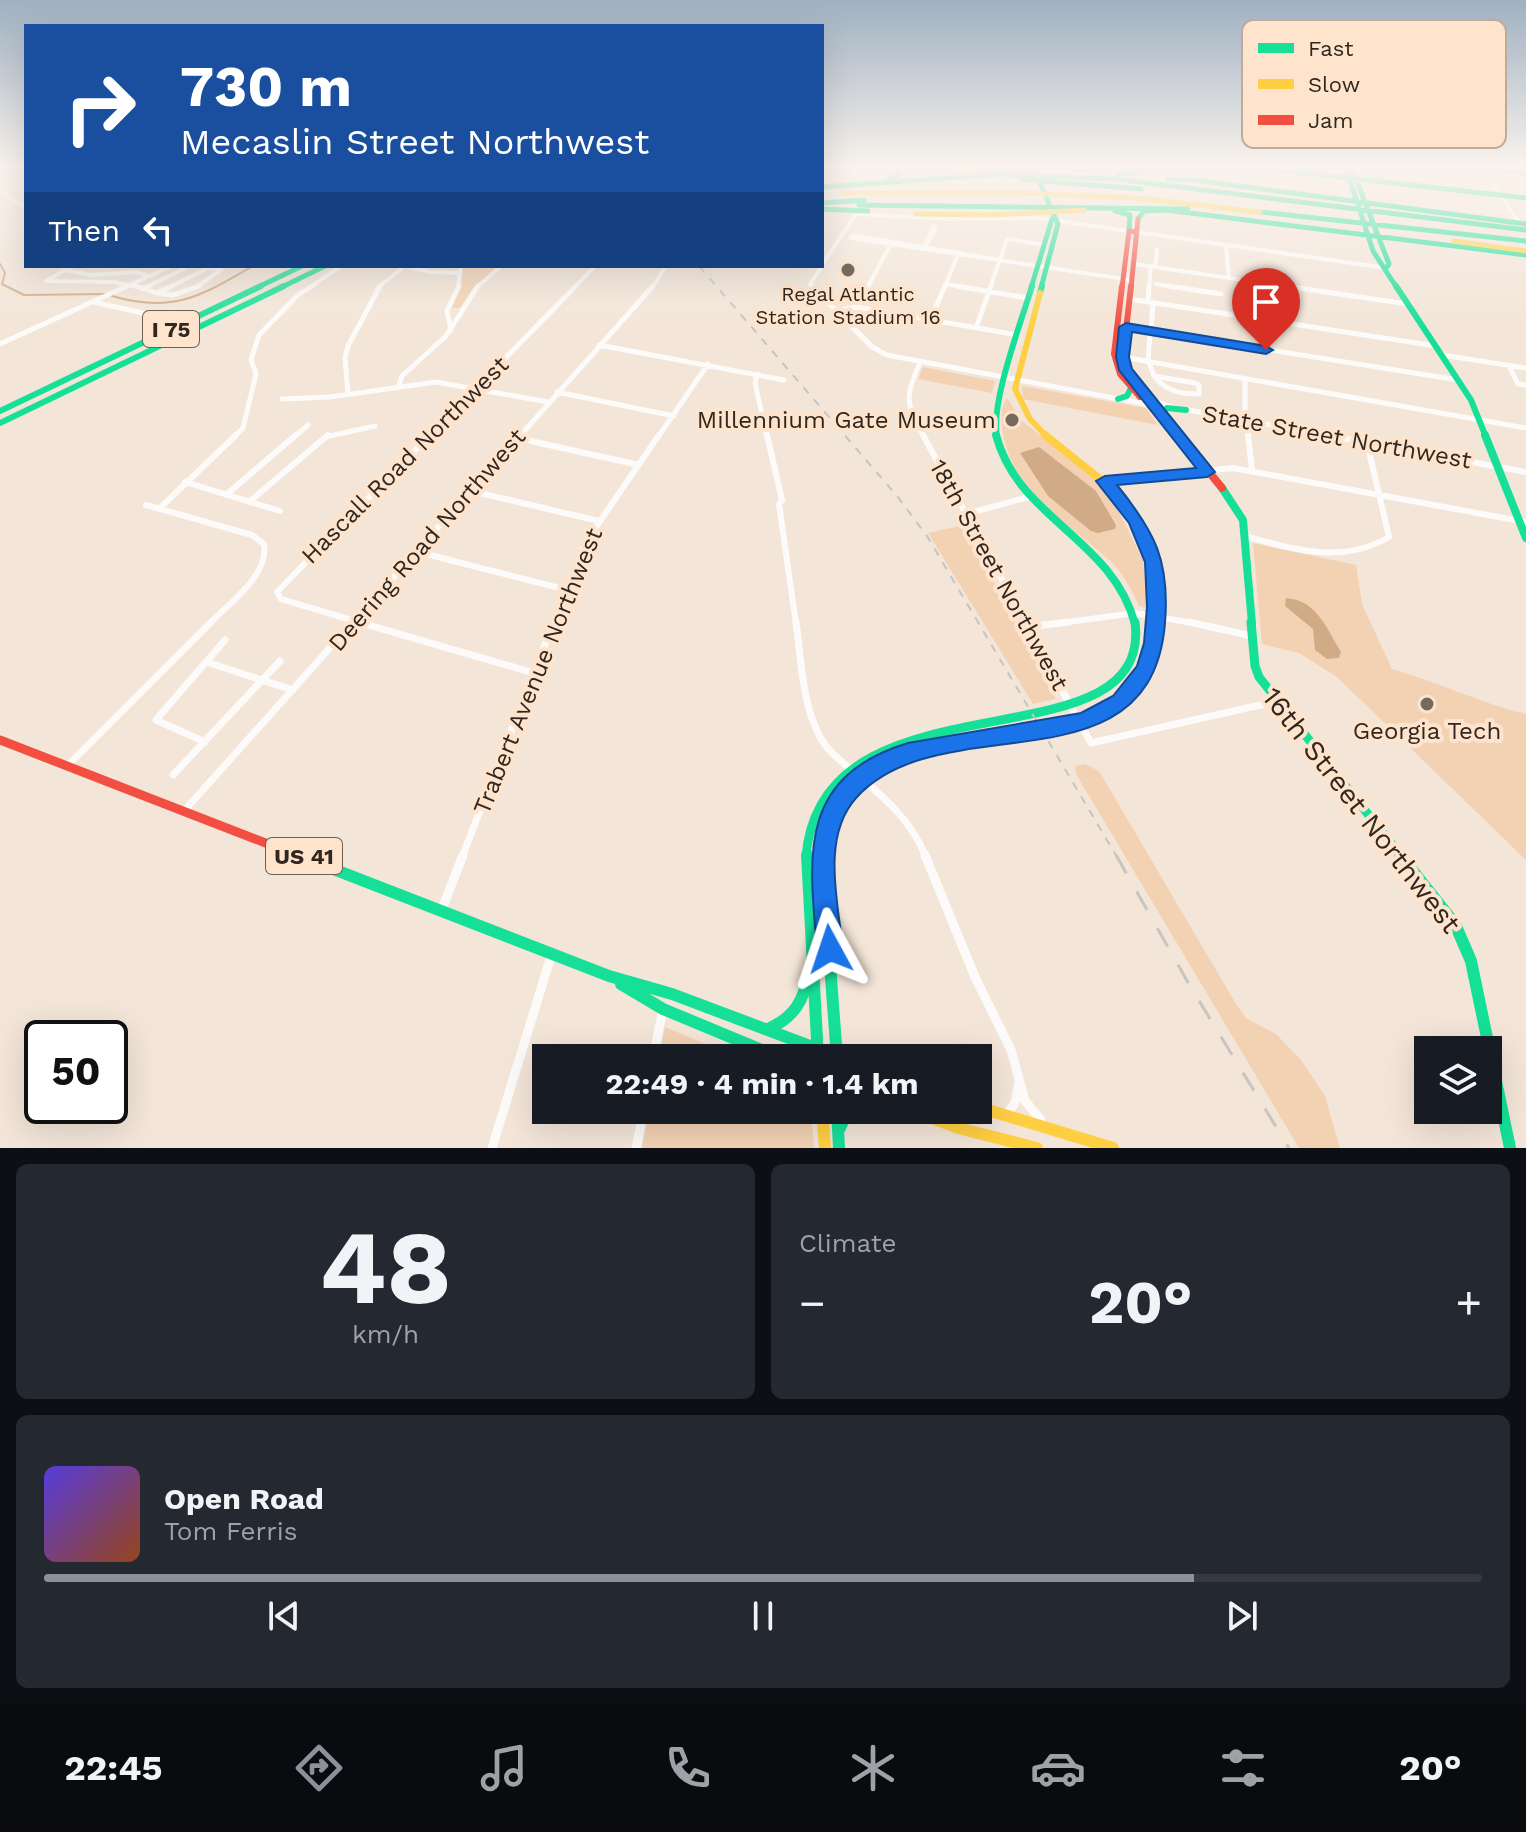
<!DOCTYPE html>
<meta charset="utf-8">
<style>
body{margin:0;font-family:"Work Sans",sans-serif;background:#242831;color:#f1f3f6;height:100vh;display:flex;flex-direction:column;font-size:30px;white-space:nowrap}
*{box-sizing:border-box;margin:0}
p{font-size:26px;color:#9ea1a6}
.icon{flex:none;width:44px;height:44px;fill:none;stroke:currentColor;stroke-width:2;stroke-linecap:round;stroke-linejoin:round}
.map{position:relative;height:1148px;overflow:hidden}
.side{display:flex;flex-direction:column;gap:16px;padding:16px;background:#0d0f14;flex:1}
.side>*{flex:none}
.hud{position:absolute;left:24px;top:24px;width:800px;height:244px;border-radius:0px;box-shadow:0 8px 32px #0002;background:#1a4fa0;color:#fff;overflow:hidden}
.tools{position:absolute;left:1414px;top:1036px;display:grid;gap:16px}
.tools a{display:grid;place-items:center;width:88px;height:88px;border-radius:0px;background:#171b24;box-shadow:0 8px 32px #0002;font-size:40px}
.speed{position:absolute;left:24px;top:1020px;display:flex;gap:16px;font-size:40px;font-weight:700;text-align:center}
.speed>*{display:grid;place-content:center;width:104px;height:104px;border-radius:50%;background:#171b24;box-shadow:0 8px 32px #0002;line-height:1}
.speed .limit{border:4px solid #111;border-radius:12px;background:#fff;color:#111}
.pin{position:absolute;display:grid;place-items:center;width:68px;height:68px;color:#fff;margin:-82px -34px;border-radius:50% 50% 50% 0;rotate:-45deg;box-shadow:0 0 8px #0007}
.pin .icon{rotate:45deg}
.me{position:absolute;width:88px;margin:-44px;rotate:355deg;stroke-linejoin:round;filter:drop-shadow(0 0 6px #0008)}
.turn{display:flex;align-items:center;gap:28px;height:168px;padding:0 24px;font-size:36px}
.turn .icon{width:104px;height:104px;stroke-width:2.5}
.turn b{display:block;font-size:56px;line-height:68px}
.then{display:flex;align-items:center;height:76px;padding:0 24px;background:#0003;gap:16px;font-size:30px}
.big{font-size:60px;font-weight:700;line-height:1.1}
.side .tile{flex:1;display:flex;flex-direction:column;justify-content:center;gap:12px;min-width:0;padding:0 28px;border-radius:12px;background:#242831}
.side .dial{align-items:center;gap:0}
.dial b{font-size:104px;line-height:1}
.song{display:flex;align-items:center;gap:24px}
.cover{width:96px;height:96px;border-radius:12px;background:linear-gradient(135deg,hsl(250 70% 55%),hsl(20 70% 35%))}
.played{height:8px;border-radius:4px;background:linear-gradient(90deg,#8c9099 80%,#363941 80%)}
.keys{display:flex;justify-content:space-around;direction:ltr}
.heat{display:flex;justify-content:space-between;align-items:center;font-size:44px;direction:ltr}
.side .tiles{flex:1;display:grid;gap:16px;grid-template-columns:1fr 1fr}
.tile:last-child{grid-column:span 2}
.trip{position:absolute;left:532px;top:1044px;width:460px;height:80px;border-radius:0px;background:#171b24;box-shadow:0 8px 32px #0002;font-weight:700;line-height:80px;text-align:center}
.dock{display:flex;height:128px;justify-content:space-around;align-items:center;background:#090b0e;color:#9ea1a6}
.dock .icon{width:56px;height:56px}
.dock .selected{color:#8c9099}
.dock b{font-size:36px;color:#f1f3f6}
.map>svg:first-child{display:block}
.green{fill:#f3d2b4}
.water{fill:#d1ab86}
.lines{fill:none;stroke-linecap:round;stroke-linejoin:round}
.stream{stroke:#d1ab86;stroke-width:2}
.street-far4{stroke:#fdfbf9;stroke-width:4}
.street-far3{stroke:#fdfbf9;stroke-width:5}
.street-far2{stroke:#fdfbf9;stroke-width:6}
.street-far1{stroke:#fdfbf9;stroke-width:7}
.street{stroke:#fdfbf9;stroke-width:9}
.fast-far4{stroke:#16e098;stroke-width:5}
.fast-far3{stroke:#16e098;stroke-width:6}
.fast-far2{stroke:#16e098;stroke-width:8}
.fast-far1{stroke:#16e098;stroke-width:9}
.fast{stroke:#16e098;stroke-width:12}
.slow-far3{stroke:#ffcf43;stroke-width:5}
.slow-far2{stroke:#ffcf43;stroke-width:6}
.slow-far1{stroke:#ffcf43;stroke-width:8}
.slow{stroke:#ffcf43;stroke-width:12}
.jam-far3{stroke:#f24e42;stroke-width:5}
.jam-far2{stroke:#f24e42;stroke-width:6}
.jam-far1{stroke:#f24e42;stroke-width:8}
.jam{stroke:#f24e42;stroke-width:9}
.rail-far1{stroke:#c8c4c0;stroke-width:2;stroke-dasharray:8 8;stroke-linecap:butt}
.rail{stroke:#c8c4c0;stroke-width:3;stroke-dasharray:21 21;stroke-linecap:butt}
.route{fill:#1a73e8;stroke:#114b97;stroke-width:2}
.poi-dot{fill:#756a60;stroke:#fee4cd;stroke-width:3}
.labels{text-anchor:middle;stroke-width:8;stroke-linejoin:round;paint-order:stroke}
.far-poi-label{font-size:20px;fill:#31271f;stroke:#fee4cd}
.shield{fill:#fee4cd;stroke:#6e6053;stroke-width:2}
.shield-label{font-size:22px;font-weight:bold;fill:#31271f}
.poi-label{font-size:24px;fill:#31271f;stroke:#fee4cd;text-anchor:end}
.street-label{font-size:24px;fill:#31271f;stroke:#fee4cd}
.near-street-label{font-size:28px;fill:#31271f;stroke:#fee4cd}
.key{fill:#fee4cd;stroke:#c0ab99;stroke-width:2}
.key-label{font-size:22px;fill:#31271f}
</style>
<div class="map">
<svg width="1526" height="1148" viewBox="0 0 1526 1148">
<rect width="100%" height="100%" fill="#f3e5d8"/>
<path class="green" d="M463,266H498L473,288L460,308H452L462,281Z
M923,367L995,381L992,393L918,379Z
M1022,386L1146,408L1158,425L1023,399Z
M1007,398L1022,421L1092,476L1115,504L1143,560L1147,608L1139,606C1131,589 1123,572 1108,559C1068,523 1013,492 1003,434C1001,422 1000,408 1007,398Z
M964,525L1056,699L1033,704L928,533Z
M1253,543L1356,565L1362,604L1392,669C1438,682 1480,703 1526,714V860L1337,677L1299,653L1262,644Z
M1085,764L1099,771L1236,1004L1247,1019L1276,1034L1301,1060L1325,1096L1340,1148H1299L1076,774L1075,766Z
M665,1027L739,1058H659Z
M649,1110H811L814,1148H642Z"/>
<path class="water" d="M1039,447L1096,491L1116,525L1115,529L1098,533L1091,531L1048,496L1020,453Z
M1286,598C1317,600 1327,629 1341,652L1339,658L1327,659L1315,650L1313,629L1285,606Z"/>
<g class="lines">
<path class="stream" d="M0,264L5,273L2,284L24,295L106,294
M112,296C173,314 201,296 253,266"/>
<path class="street-far4" d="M1145,168L1154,174L1174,178
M1232,168L1234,185
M1403,168L1411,185
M1482,168L1520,224
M0,187L11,199L26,208
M934,225L936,229L923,249Z
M1137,232L1386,268
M1226,245L1229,278
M1000,260L853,235L851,238L1131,280
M1134,264L1297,288
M822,265L856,214L946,219L1037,218L1129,231
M232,266H238
M1155,267L1157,250
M946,284L968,288
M1156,284L1181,288
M123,288L171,266
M142,288L114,282L46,281L65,270L92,275L136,272L148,276
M144,288L184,269L178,266
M168,288L208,268L222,269L195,288
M309,288L341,266
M377,288L405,266L430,272L460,273
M458,288L461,266
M476,288L501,266
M574,288L595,266
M652,288L666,266
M814,288L810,284L822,266
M867,288L892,242
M944,288L959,252
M990,288L1007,239L1045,245
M1149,288L1151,266"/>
<path class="street-far3" d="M136,286L157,293
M812,286L872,347L887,355L1151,405
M957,286L1027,298
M1168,286L1221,294
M1284,286L1408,304
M142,289L149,286
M157,293L173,295L199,286
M157,293L172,286
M1129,299L1436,346
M94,302L147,314L173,312
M1148,302L1149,286
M856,307L868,286
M837,311L856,307L1018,335
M930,320L945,286
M1126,327L1458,380
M976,328L991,286
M451,330L447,311L459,286
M1151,331L1153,303
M0,344L127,286
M599,345L784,380
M1442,355L1526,368
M1123,357L1526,428
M1148,362L1150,331
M1149,362L1154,376
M920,363C904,399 906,403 924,437
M1509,366L1518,384L1526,385
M757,374L755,383L767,437
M1154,376L1195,383L1199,385V394C1181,394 1165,391 1154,376Z
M1245,379V421
M399,385L402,376L446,336L478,286
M557,392L674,416
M348,394L345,358L348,346L380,286
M282,399L330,397L436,382L548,402
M1149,399L1172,407
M1183,409L1336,437
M1247,421L1249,437
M234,437L243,428L256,374L251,360L259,335L298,295L312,286
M294,437L308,425
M325,437L375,426
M428,437L576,286
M519,437L653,286
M658,437L708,364"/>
<path class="street-far2" d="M767,435L782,500L779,504L796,624
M923,435L1026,624
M1248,435L1252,470
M1325,435L1526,472
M517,438L639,465
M1105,481L1233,468L1526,522
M185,482L280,511
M471,491L599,521
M226,495L296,435
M249,502L328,435
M146,505L252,535L264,544C269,576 229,603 209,624
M159,509L236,435
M966,514L1029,497
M1244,536C1294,549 1341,565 1389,537L1367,443
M418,552L567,590
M352,624L520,435
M365,624L281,599L277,592L430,435
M554,624L585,543L659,435
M1053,624L1135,613L1198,624"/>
<path class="street-far1" d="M358,622L534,673
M796,622C801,658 802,704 820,737C828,752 842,762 855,773C885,798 911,820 926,857
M1025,622L1091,743L1278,701
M1189,622L1252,636
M1027,627L1069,622
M206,662L293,690
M205,742L156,720L225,640
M67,766L211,622
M173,775L280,661
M184,811L353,622
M462,857L554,622"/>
<path class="street" d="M925,855L975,977L1011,1050L1025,1101L1041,1120
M442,909L463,855
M653,1058L663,1009
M1006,1115L1015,1103L1019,1081
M492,1148L552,953
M636,1148L644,1110"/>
<path class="fast-far4" d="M1033,168L1058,224L1041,288
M1068,168L1096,171
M1260,168L1349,178
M1346,168L1373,251L1397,288
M1478,168L1526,173
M1353,171L1389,264L1386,268
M1119,174L1138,173L1145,168
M1349,178L1526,198
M1021,179L1141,189
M1168,179L1194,180
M888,180L900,174L897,168
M1194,180L1526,224
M822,187L1000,174L1116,179L1526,230
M822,203L864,200
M859,205L1188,209
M822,209L868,211
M1115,211L1130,215L1129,231
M1260,212L1526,241
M1138,219L1144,211L1166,210L1526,255
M256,288L302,266
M280,288L325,266
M1031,288L1052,219"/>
<path class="fast-far3" d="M1396,286L1471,400L1486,437
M1040,293L1042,286
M1118,399L1127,396L1131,388
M0,411L261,286
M1160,416L1167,408L1186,410
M0,423L284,286
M997,437C990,403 1021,323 1032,286"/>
<path class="fast-far2" d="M996,435C1018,519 1112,538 1135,624
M1485,435L1526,538
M1222,488L1243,520L1252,624
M1148,542L1157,574L1156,624"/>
<path class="fast-far1" d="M1251,622L1255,666L1259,677L1402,857
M281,849L302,857
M806,857C821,664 1154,772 1135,622
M825,857L829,823L856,781L898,757L948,744L1054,729L1100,715L1135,688L1153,642L1156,622"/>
<path class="fast" d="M297,855L609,976L672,994L842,1058
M807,855L818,1058
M825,855L823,871L837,1058
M1400,855L1455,924L1471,961L1510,1148
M621,984L663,1009L781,1058
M768,1029C795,1017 804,1000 809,972
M837,1110L839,1148
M840,1128L848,1110"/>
<path class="slow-far3" d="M952,168L974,171
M0,169L5,168
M844,193H1023L1136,198L1260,212
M916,214L992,215L1084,210
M1454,241L1526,251"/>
<path class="slow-far2" d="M1040,293L1015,389L1030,419L1047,437"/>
<path class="slow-far1" d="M1045,435L1115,491L1148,542"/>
<path class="slow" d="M978,1107L1113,1148
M822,1110L825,1148
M911,1110L958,1128L1037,1148"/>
<path class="jam-far3" d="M1122,288L1129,231L1137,232
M1131,288L1138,219"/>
<path class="jam-far2" d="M1122,286L1114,354L1120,374L1140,397
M1131,286L1123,357L1126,370L1181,437"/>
<path class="jam-far1" d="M1179,435L1222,488"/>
<path class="jam" d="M0,740L281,849"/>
<path class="rail-far1" d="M699,266L897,496L927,536L1117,857"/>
<path class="rail" d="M1116,855L1190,986L1289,1148"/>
</g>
<linearGradient id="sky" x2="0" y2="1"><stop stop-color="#9fb0c1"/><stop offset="0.51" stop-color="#faf3ed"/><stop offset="1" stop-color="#faf3ed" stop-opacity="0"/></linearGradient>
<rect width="1526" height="328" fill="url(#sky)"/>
<path class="route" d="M1126,323L1266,346L1273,350L1266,354L1132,332L1129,357L1132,369L1215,472L1207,477L1117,485C1155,532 1170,561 1165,623C1151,796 941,703 856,798C821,837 838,902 843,949L839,959L830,962L820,959L817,949C809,856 797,777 908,743L1081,713L1113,696L1137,666L1144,643L1147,607L1145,562L1129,523L1096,481L1105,476L1196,468L1119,370L1116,357L1119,327Z"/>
<g class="poi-dot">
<circle cx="848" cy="270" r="8"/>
<circle cx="1012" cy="420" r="8"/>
<circle cx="1427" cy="704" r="8"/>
</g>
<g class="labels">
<g class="far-poi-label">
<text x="848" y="301">Regal Atlantic<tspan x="848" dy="23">Station Stadium 16</tspan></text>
</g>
<g class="shield">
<rect x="143" y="311" width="56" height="36" rx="6"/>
<rect x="266" y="838" width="76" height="36" rx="6"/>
</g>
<g class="shield-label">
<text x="171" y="337">I 75</text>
<text x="304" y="864">US 41</text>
</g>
<g class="poi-label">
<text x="996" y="428">Millennium Gate Museum</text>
<text x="1427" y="739" text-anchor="middle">Georgia Tech</text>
</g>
<g class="street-label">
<text transform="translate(1337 437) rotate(10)" y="8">State Street Northwest</text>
<text transform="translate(405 460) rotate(-45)" y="8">Hascall Road Northwest</text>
<text transform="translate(427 540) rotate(-49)" y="8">Deering Road Northwest</text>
<text transform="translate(999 575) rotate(61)" y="8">18th Street Northwest</text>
<text transform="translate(538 671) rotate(-68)" y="8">Trabert Avenue Northwest</text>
</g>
<g class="near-street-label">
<text transform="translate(1362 810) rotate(52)" y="10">16th Street Northwest</text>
</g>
</g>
<rect x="1242" y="20" width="264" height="128" rx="12" class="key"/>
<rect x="1258" y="43" width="36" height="10" fill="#16e098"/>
<rect x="1258" y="79" width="36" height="10" fill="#ffcf43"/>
<rect x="1258" y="115" width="36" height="10" fill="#f24e42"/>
<g class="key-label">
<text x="1308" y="56">Fast</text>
<text x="1308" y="92">Slow</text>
<text x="1308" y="128">Jam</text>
</g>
</svg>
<div class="tools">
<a><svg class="icon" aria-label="layers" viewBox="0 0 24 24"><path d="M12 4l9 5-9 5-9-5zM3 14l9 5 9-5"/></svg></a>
</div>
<div class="speed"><div class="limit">50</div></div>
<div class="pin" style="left:1266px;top:350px;background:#d93025"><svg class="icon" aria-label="arrive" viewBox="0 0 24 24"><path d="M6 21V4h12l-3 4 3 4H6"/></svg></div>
<svg class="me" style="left:830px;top:949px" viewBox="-20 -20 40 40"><path d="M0-17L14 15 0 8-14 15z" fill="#1a73e8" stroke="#fff" stroke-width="4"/></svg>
<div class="trip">22:49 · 4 min · 1.4 km</div>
<div class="hud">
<div class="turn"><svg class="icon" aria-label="right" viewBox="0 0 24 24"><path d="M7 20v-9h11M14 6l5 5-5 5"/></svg><div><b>730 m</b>Mecaslin Street Northwest</div></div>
<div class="then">Then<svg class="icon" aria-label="left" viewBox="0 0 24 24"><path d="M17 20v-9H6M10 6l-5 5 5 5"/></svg></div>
</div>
</div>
<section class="side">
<div class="tiles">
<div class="tile dial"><b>48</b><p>km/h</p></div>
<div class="tile"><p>Climate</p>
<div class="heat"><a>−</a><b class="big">20°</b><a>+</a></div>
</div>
<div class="tile">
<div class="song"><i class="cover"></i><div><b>Open Road</b><p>Tom Ferris</p></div></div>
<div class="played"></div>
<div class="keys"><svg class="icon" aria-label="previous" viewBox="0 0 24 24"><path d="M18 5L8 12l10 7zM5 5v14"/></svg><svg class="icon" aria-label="pause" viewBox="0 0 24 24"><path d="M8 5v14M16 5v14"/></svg><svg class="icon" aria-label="next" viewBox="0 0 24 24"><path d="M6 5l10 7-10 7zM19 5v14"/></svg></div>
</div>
</div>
</section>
<nav class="dock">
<b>22:45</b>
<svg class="icon selected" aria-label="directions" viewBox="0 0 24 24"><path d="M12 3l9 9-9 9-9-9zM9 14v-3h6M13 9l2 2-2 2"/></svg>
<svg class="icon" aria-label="music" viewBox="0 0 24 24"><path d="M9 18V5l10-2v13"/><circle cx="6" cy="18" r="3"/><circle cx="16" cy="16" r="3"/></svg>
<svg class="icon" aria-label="phone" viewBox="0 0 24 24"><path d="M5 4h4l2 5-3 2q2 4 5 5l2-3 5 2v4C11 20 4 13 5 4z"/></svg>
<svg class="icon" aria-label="climate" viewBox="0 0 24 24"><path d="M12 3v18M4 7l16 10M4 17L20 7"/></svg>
<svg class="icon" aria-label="car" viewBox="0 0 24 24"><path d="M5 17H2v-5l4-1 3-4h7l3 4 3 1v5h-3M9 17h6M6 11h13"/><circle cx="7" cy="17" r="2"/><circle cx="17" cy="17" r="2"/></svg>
<svg class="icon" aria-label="filters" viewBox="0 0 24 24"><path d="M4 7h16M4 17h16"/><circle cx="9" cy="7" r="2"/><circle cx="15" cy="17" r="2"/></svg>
<b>20°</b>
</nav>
